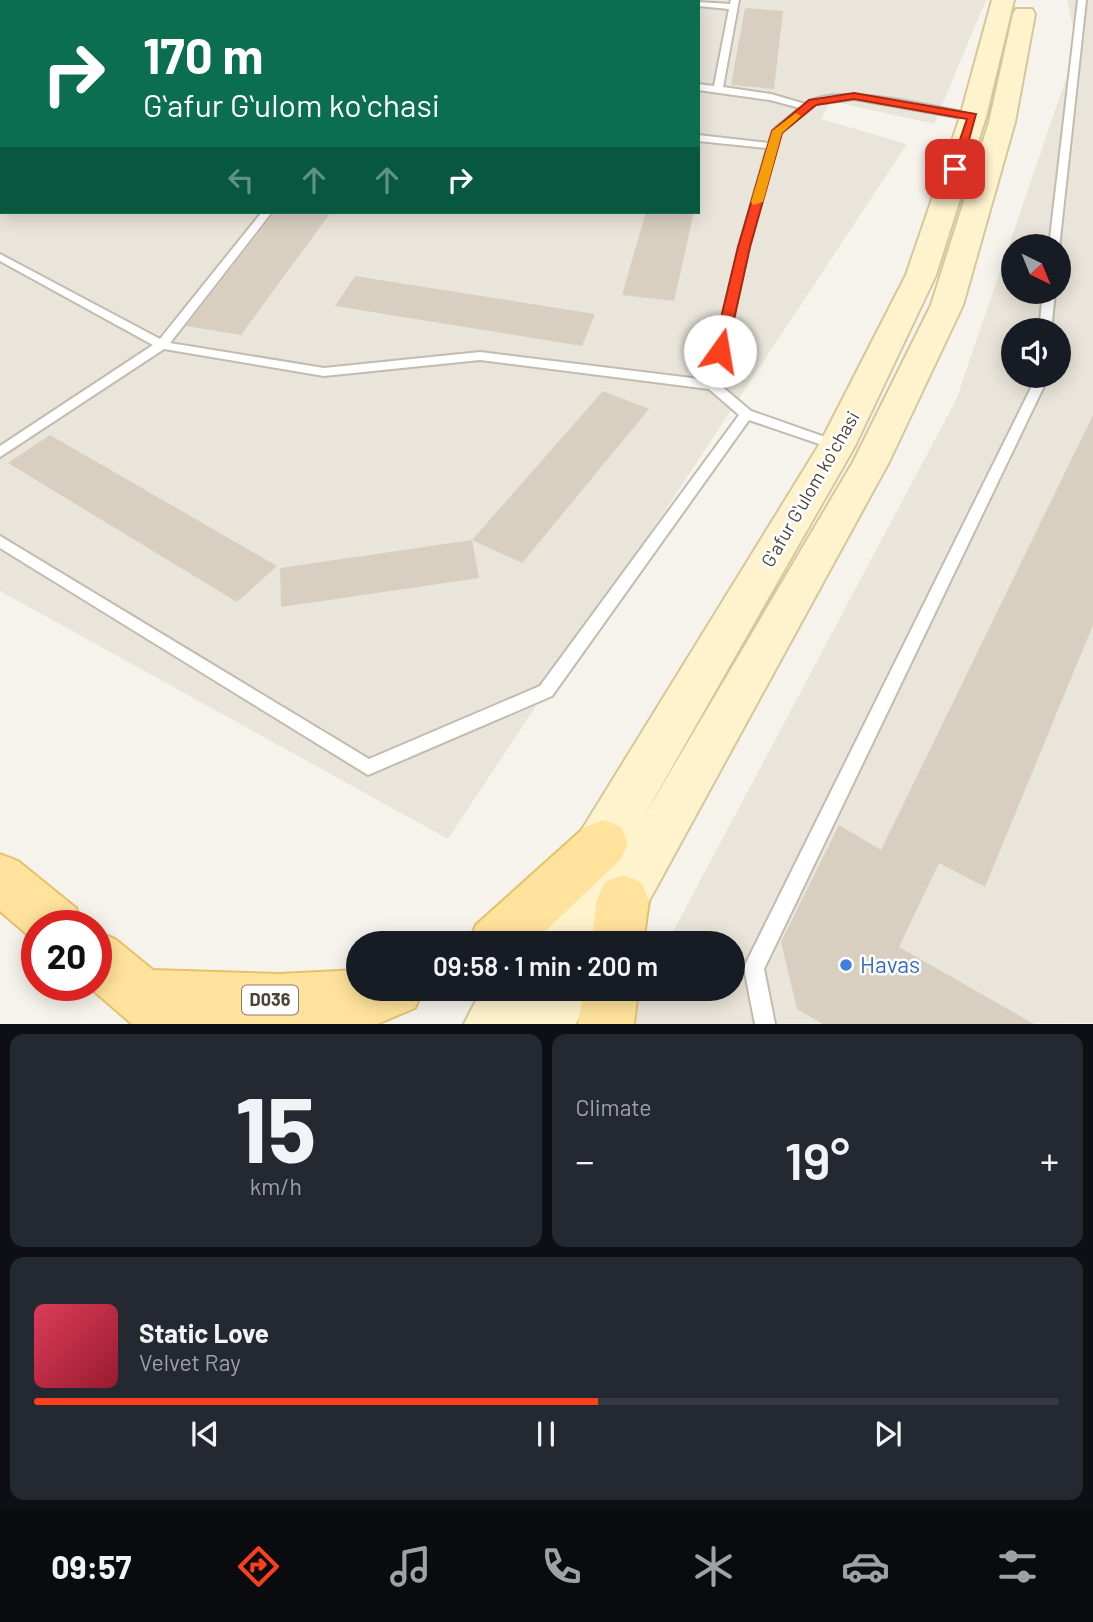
<!DOCTYPE html>
<meta charset="utf-8">
<style>
body{margin:0;font-family:Barlow,sans-serif;background:#242831;color:#f1f3f6;height:100vh;display:flex;flex-direction:column;font-size:26px;white-space:nowrap}
*{box-sizing:border-box;margin:0}
p{font-size:23px;color:#9ea1a6}
.icon{flex:none;width:38px;height:38px;fill:none;stroke:currentColor;stroke-width:2;stroke-linecap:round;stroke-linejoin:round}
.map{position:relative;height:1024px;overflow:hidden}
.drawer{display:flex;flex-direction:column;gap:10px;padding:10px;background:#0d0f14;flex:1}
.drawer>*{flex:none}
.hud{position:absolute;left:0px;top:0px;width:700px;height:214px;box-shadow:0 4px 18px #0003;background:#0b6e4f;color:#fff;overflow:hidden}
.needle{width:46px;rotate:137deg}
.tools{position:absolute;left:1001px;top:234px;display:grid;gap:14px}
.tools a{display:grid;place-items:center;width:70px;height:70px;border-radius:50%;background:#171b24;box-shadow:0 4px 18px #0003;font-size:35px}
.speed{position:absolute;left:21px;top:910px;display:flex;gap:14px;font-size:35px;font-weight:700;text-align:center}
.speed>*{display:grid;place-content:center;width:91px;height:91px;border-radius:50%;background:#171b24;box-shadow:0 4px 18px #0003;line-height:1}
.speed .limit{border:10px solid #d22;background:#fff;color:#111}
.pin{position:absolute;display:grid;place-items:center;width:60px;height:60px;color:#fff;margin:-30px;border-radius:14px;box-shadow:0 4px 10px #0006}
.me{position:absolute;width:77px;margin:-38px;rotate:13deg;stroke-linejoin:round;filter:drop-shadow(0 0 5px #0008)}
.turn{display:flex;align-items:center;gap:24px;height:147px;padding:0 28px;font-size:32px}
.turn .icon{width:91px;height:91px;stroke-width:2.5}
.turn b{display:block;font-size:49px;line-height:60px}
.lanes{display:flex;align-items:center;height:66px;padding:0 28px;background:#0003;justify-content:center;gap:35px;direction:ltr}
.lanes .off{opacity:.35}
.big{font-size:52px;font-weight:600;line-height:1.1}
.drawer .card{flex:1;display:flex;flex-direction:column;justify-content:center;gap:10px;min-width:0;padding:0 24px;border-radius:14px;background:#242831}
.drawer .dial{align-items:center;gap:0}
.dial b{font-size:91px;line-height:1}
.song{display:flex;align-items:center;gap:21px}
.cover{width:84px;height:84px;border-radius:10px;background:linear-gradient(135deg,hsl(350 70% 55%),hsl(350 70% 35%))}
.played{height:7px;border-radius:4px;background:linear-gradient(90deg,#fc3f1d 55%,#363941 55%)}
.keys{display:flex;justify-content:space-around;direction:ltr}
.heat{display:flex;justify-content:space-between;align-items:center;font-size:38px;direction:ltr}
.drawer .tiles{flex:1;display:grid;gap:10px;grid-template-columns:1fr 1fr}
.card:last-child{grid-column:span 2}
.trip{position:absolute;left:346px;top:931px;width:399px;height:70px;border-radius:35px;background:#171b24;box-shadow:0 4px 18px #0003;font-weight:600;line-height:70px;text-align:center}
.menu{display:flex;height:112px;justify-content:space-around;align-items:center;background:#090b0e;color:#9ea1a6}
.menu .icon{width:49px;height:49px}
.menu .on{color:#fc3f1d}
.menu b{font-size:32px;color:#f1f3f6}
.map>svg:first-child{display:block}
.residential{fill:#eae5da;fill-rule:evenodd}
.education{fill:#efe8d6}
.building{fill:#d8cfc1}
.lines{fill:none;stroke-linecap:round;stroke-linejoin:round}
.service-casing{stroke:#c2bbae;stroke-width:4}
.secondary-casing{stroke:#d6c79b;stroke-width:4}
.primary-casing{stroke:#e6c16a;stroke-width:4}
.service{fill:#fff;fill-rule:evenodd}
.secondary{fill:#fff3cd;fill-rule:evenodd}
.primary{fill:#ffe39c;fill-rule:evenodd}
.route{fill:#fc3f1d;stroke:#a42913;stroke-width:2}
.slow{fill:#f59e0b}
.shop-dot{fill:#3f7fe0;stroke:#fff;stroke-width:2.5}
.labels{text-anchor:middle;stroke-width:5;stroke-linejoin:round;paint-order:stroke}
.shield{fill:#fff;stroke:#817c74;stroke-width:2}
.shield-label{font-size:18px;font-weight:bold;fill:#4b4439}
.street-label{font-size:19px;fill:#4b4439;stroke:#fff}
.near-shop-label{font-size:23px;fill:#366cbe;stroke:#fff;text-anchor:start}
</style>
<div class="map">
<svg width="1093" height="1024" viewBox="0 0 1093 1024">
<rect width="100%" height="100%" fill="#f6f3ec"/>
<path class="residential" d="M0,0H986L934,124L831,101L821,119L907,144L448,839L0,591ZM2,2H698V212H2Z
M1067,0H1093V1023L624,1024L643,989H733V943H667L956,400L1077,46ZM1013,247H1059V292H1013ZM1013,331H1059V376H1013Z"/>
<path class="education" d="M71,0H420L69,2Z"/>
<path class="building" d="M745,8L783,11L774,89L731,85Z
M275,212H331L241,335L186,326Z
M646,212H694L674,301L622,295Z
M355,276L595,314L582,346L335,306Z
M603,391L649,409L522,563L472,540Z
M1093,415V625L985,887L939,863L899,947L1034,1024H823L797,1009L781,942L839,825L881,850Z
M50,435L277,566L237,602L8,463Z
M472,540L479,578L281,607L280,568Z"/>
<g class="lines">
<g class="service-casing">
<path id="service" d="M49,0H57L47,2Z
M433,0H441L432,2Z
M556,0H564L555,2Z
M640,0H669L672,2H642Z
M731,0H739L723,87L771,94L805,104C834,81 937,108 973,114L978,117L973,120L854,99L816,104L781,132L749,247L719,384L751,411L842,443L844,446L837,450L749,420L552,696L368,775L0,548V536L369,759L540,686L739,415L709,389L480,360L324,376L164,349L0,457V446L153,345L0,261V254L160,339L262,212H272L170,343L324,368L480,352L708,380L739,247L767,148L698,141V135L769,143L774,129L800,108L770,100L698,90V84L714,86L729,9L698,6V2L730,4Z
M1078,0H1086L1059,248L1049,247Z
M0,13H2V17H0Z
M1043,292H1055L1051,331H1039Z
M1034,376H1046L1045,384L764,969L775,1024H755L744,968L747,961L1033,384Z"/>
</g>
<g class="secondary-casing">
<path id="secondary" d="M992,0H1014L986,117L936,275L855,446L639,825L853,462L931,305L989,122L1013,14L1016,9H1032L1035,14L1015,122L963,305L889,462L626,943H516L523,925L819,445L906,275L960,117Z
M482,989H593L576,1024H464Z"/>
</g>
<g class="primary-casing">
<path id="primary" d="M603,820L621,827L628,843L621,859L533,943H469L476,925L585,827Z
M0,854L18,861L76,908L83,926H37V943L0,911Z
M623,875L641,882L649,900L643,943H591L597,900L605,882Z
M96,931L115,939L153,970L279,974L359,970V989H423L415,1008L377,1024H132L87,985H96Z
M584,989H638L634,1024H578Z"/>
</g>
<use href="#service" class="service"/>
<use href="#secondary" class="secondary"/>
<use href="#primary" class="primary"/>
</g>
<path class="route" d="M854,93L976,114L961,169L955,173L950,169L967,119L854,99L816,105L782,133L750,247L727,351L725,354H715L713,351L738,247L772,131L809,100Z"/>
<path class="slow" d="M796,113L801,116L782,133L763,202L753,205L751,202L772,131Z"/>
<circle class="shop-dot" cx="846" cy="965" r="7"/>
<g class="labels">
<rect class="shield" x="242" y="985.5" width="56" height="29" rx="5"/>
<g class="shield-label">
<text x="270" y="1006">D036</text>
</g>
<g class="street-label">
<text transform="translate(810 489) rotate(-60)" y="7">Gʻafur Gʻulom koʻchasi</text>
</g>
<g class="near-shop-label">
<text x="860" y="973">Havas</text>
</g>
</g>
</svg>
<div class="tools">
<a><svg class="needle" viewBox="-14 -14 28 28"><path d="M0-13l5 13h-10z" fill="#e53935"/><path d="M0 13l5-13h-10z" fill="#9ea1a6"/></svg></a>
<a><svg class="icon" aria-label="sound" viewBox="0 0 24 24"><path d="M4 9h4l5-4v14l-5-4H4zM17 9q2 3 0 6"/></svg></a>
</div>
<div class="speed"><div class="limit">20</div></div>
<div class="pin" style="left:955px;top:169px;background:#d93025"><svg class="icon" aria-label="arrive" viewBox="0 0 24 24"><path d="M6 21V4h12l-3 4 3 4H6"/></svg></div>
<svg class="me" style="left:720px;top:351px" viewBox="-20 -20 40 40"><circle r="19" fill="#fff"/><path d="M0-13L10 11 0 6-10 11z" fill="#fc3f1d"/></svg>
<div class="trip">09:58 · 1 min · 200 m</div>
<div class="hud">
<div class="turn"><svg class="icon" aria-label="right" viewBox="0 0 24 24"><path d="M7 20v-9h11M14 6l5 5-5 5"/></svg><div><b>170 m</b>Gʻafur Gʻulom koʻchasi</div></div>
<div class="lanes"><svg class="icon off" aria-label="left" viewBox="0 0 24 24"><path d="M17 20v-9H6M10 6l-5 5 5 5"/></svg><svg class="icon off" aria-label="ahead" viewBox="0 0 24 24"><path d="M12 20V5M6 11l6-6 6 6"/></svg><svg class="icon off" aria-label="ahead" viewBox="0 0 24 24"><path d="M12 20V5M6 11l6-6 6 6"/></svg><svg class="icon" aria-label="right" viewBox="0 0 24 24"><path d="M7 20v-9h11M14 6l5 5-5 5"/></svg></div>
</div>
</div>
<section class="drawer">
<div class="tiles">
<div class="card dial"><b>15</b><p>km/h</p></div>
<div class="card"><p>Climate</p>
<div class="heat"><a>−</a><b class="big">19°</b><a>+</a></div>
</div>
<div class="card">
<div class="song"><i class="cover"></i><div><b>Static Love</b><p>Velvet Ray</p></div></div>
<div class="played"></div>
<div class="keys"><svg class="icon" aria-label="previous" viewBox="0 0 24 24"><path d="M18 5L8 12l10 7zM5 5v14"/></svg><svg class="icon" aria-label="pause" viewBox="0 0 24 24"><path d="M8 5v14M16 5v14"/></svg><svg class="icon" aria-label="next" viewBox="0 0 24 24"><path d="M6 5l10 7-10 7zM19 5v14"/></svg></div>
</div>
</div>
</section>
<nav class="menu">
<b>09:57</b>
<svg class="icon on" aria-label="directions" viewBox="0 0 24 24"><path d="M12 3l9 9-9 9-9-9zM9 14v-3h6M13 9l2 2-2 2"/></svg>
<svg class="icon" aria-label="music" viewBox="0 0 24 24"><path d="M9 18V5l10-2v13"/><circle cx="6" cy="18" r="3"/><circle cx="16" cy="16" r="3"/></svg>
<svg class="icon" aria-label="phone" viewBox="0 0 24 24"><path d="M5 4h4l2 5-3 2q2 4 5 5l2-3 5 2v4C11 20 4 13 5 4z"/></svg>
<svg class="icon" aria-label="climate" viewBox="0 0 24 24"><path d="M12 3v18M4 7l16 10M4 17L20 7"/></svg>
<svg class="icon" aria-label="car" viewBox="0 0 24 24"><path d="M5 17H2v-5l4-1 3-4h7l3 4 3 1v5h-3M9 17h6M6 11h13"/><circle cx="7" cy="17" r="2"/><circle cx="17" cy="17" r="2"/></svg>
<svg class="icon" aria-label="filters" viewBox="0 0 24 24"><path d="M4 7h16M4 17h16"/><circle cx="9" cy="7" r="2"/><circle cx="15" cy="17" r="2"/></svg>
</nav>
